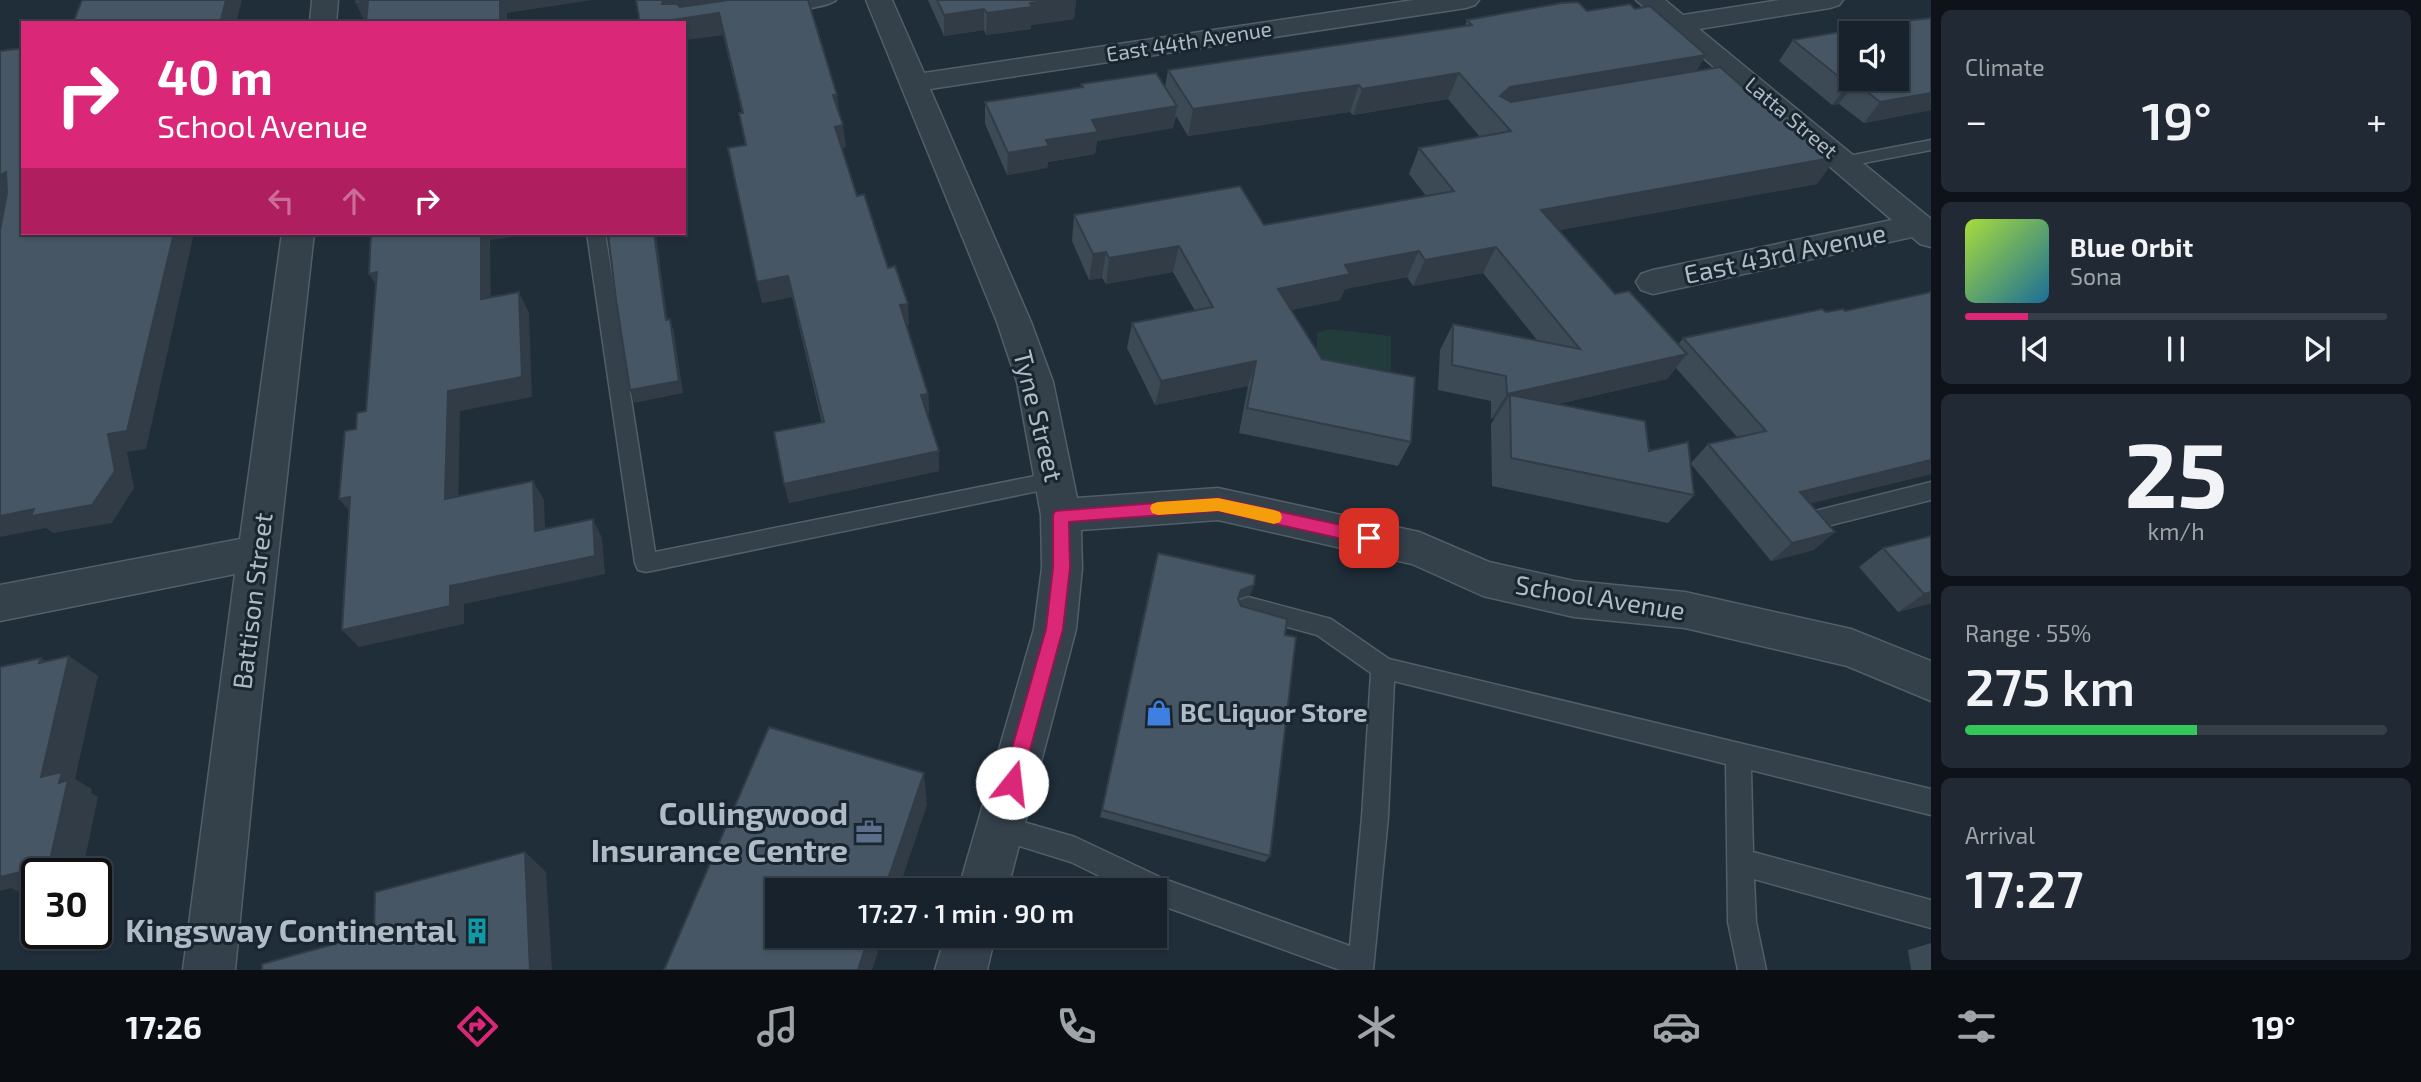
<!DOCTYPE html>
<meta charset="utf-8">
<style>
body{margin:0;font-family:"Exo 2",sans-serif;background:#212a34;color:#f1f3f6;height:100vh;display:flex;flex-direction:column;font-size:26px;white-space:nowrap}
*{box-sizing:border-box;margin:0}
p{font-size:23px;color:#9fa4a9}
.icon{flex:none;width:38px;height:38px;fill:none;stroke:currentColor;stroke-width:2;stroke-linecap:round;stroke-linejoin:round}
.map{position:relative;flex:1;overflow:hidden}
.drawer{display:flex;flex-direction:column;gap:10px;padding:10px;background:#0d1318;width:490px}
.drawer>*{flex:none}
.top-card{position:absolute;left:21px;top:21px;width:665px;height:214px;border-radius:0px;box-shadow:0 2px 5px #0004,0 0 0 2px #363f48;background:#db2777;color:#fff;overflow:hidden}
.fabs{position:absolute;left:1839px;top:21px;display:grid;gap:14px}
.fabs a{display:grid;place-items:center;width:70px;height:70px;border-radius:0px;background:#18222c;box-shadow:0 2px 5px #0004,0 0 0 2px #363f48;font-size:35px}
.speed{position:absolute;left:21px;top:858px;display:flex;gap:14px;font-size:35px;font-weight:700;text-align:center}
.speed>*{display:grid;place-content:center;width:91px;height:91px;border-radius:50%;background:#18222c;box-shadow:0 2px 5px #0004,0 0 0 2px #363f48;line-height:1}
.speed .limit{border:4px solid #111;border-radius:10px;background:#fff;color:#111}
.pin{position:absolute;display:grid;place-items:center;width:60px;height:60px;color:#fff;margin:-30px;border-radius:14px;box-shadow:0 4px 10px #0006}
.me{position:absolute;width:77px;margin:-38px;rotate:16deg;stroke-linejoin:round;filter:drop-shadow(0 0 5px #0008)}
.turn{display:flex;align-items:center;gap:24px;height:147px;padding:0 21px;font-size:32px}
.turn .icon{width:91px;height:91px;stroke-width:2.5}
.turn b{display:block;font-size:49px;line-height:60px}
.lanes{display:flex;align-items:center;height:66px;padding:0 21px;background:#0003;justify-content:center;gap:35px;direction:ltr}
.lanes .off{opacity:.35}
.big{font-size:52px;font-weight:600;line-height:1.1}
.drawer .widget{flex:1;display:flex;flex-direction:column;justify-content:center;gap:10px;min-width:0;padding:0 24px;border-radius:10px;background:#212a34}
.drawer .dial{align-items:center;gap:0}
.dial b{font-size:91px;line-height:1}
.song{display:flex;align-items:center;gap:21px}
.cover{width:84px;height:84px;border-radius:10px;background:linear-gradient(135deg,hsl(80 70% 55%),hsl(200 70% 35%))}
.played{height:7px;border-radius:4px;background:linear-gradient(90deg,#db2777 15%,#363f48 15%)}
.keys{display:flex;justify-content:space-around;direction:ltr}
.heat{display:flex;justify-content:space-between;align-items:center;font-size:38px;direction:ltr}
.charge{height:10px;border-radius:5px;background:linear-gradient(90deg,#34c759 55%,#363f48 0)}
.trip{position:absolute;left:765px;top:878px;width:402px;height:70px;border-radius:0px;background:#18222c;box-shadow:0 2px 5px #0004,0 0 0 2px #363f48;font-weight:600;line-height:70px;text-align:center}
.tabs{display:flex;height:112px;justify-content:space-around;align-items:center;background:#0a0e12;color:#9fa4a9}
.tabs .icon{width:49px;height:49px}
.tabs .active{color:#db2777}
.tabs b{font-size:32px;color:#f1f3f6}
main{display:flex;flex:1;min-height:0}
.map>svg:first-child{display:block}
.green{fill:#223b3b}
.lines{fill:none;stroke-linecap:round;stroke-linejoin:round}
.service-casing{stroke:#525e68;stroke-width:3}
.minor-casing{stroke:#525e68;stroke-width:3}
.service{fill:#34404a;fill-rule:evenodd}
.minor{fill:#34404a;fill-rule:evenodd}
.wall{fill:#3c4a56;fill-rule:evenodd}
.shaded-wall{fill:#313c46}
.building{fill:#465664;stroke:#313c46;stroke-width:2;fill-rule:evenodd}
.route{fill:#db2777;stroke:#8e194d;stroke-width:2}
.slow{fill:#f59e0b}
.labels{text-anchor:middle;stroke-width:6;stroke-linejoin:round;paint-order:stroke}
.far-street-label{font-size:21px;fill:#afbbc7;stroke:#19252f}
.street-label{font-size:26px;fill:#afbbc7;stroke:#19252f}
.poi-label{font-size:26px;font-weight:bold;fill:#afbbc7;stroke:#19252f;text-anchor:start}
.near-poi-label{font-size:32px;font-weight:bold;fill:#afbbc7;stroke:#19252f;text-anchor:end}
</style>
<main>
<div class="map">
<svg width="1931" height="970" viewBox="0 0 1931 970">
<rect width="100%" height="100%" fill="#202e3a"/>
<path class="green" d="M1329,329L1391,336V376L1330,367L1317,354V333Z"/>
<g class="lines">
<g class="service-casing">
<path id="service" d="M800,0H836C828,7 783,14 775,7L777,4Z
M1931,140V150L1843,167L1835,162L1843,157Z
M587,233H605L655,552L1055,472L1062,474L1065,480L1062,486L646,572L638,570L635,563Z
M1931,482V500L1811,530L1803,527L1800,521L1803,515L1811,512Z
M1248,597L1331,619L1389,659L1931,789V815L1751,770L1753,852L1931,900V928L1754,879L1756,922L1766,970H1738L1728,922L1726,764L1394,681L1388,817L1373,970H1340L1155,903V891H1130L1071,862L990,837L986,828L990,819L999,815L1075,837L1164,879L1350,946L1362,817L1371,673L1317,635L1240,614L1237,607L1240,600Z"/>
</g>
<g class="minor-casing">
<path id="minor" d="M312,0H338L336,23H310Z
M866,0H892L924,73L1414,0H1479L1475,5L1466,8L930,89L1031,322L1053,382L1077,498L1218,488L1419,532L1489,562L1574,581L1685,592L1851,629L1931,661V701L1847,666L1685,628L1574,617L1483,596L1412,564L1218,520L1081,530L1082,568L1076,629L1007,891H958L1034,629L1042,568L1041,515L1017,382L997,322Z
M1636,0H1665L1683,15L1780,0H1843L1839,5L1830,8L1699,29L1931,219V247L1920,244L1912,237L1653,294L1641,290L1636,282L1641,274L1653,270L1892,220Z
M282,233H314L257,745L235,970H183L235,574L0,621V585L240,539Z
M945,936H995L987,970H935Z"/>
</g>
<use href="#service" class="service"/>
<use href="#minor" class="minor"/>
</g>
<path class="wall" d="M808,0L839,114L846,147L842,148L857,196L888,268L909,325H907L928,394L929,414H927L939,451V471L789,503L822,423L792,297L762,303L728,148L745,145L739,113H742L723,35L684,40V23Z
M928,0H1076L1074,19L1031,25V29L986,35L984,30L944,36Z
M1635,9L1706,55L1696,71L1817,184L1559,230L1615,294L1678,345L1683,338L1931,474L1810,503L1814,550L1771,561L1691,464L1694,495L1668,523L1492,486L1491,424L1495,418L1491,419V401L1438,390L1440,350L1453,324L1537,340L1483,273L1413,286L1407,277L1345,289L1340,300L1291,310L1322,359L1411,442L1398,466L1239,433L1248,386L1155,405L1127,348L1132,323L1195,311L1173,272L1106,284L1102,278L1089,280L1072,241L1074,215L1264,225L1426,196L1409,174L1419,148L1480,137L1448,99L1353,115L1350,112L1188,136L1176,116L1173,128L1097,141L1095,154L1048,162L1047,168L1007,175L985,124V102L1081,87V84L1165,87L1168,70L1465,26L1467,20L1587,11ZM1676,368L1737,437L1708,444L1691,463L1649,451L1558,404L1667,379Z
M1931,18V110L1864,123L1839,104L1832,105L1779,61L1793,40Z
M1931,536V603L1898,612L1859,567L1883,548Z
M1155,562L1254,585L1250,595L1238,599L1241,606L1285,635L1270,856L1265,862L1100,817Z
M1931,943V970H1911L1908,950Z"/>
<path class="shaded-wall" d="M226,0H242L236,23H220Z
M500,0H593L507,13V23H500Z
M663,0H785L719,13L723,35L684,40V23H653Z
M1054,0H1076L1074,19L1031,25V29L986,35L987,13L1030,3Z
M368,1L365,23L356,3Z
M984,9V30L944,36V15Z
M1706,55L1690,82L1493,111L1500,96L1510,87Z
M1459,73L1448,99L1353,115L1362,89Z
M1855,82L1839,104L1832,105L1848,84Z
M1359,85L1350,112L1188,136L1193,109Z
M1931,93V110L1864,123L1880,102Z
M833,95H837L840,116Z
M1177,106L1173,128L1097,141L1095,154L1048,162L1047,168L1007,175L1008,153L1046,140L1092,120Z
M843,125L846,147L838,148L835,127Z
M1837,157L1817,184L1527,236L1541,210Z
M6,172L23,191L0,237V175Z
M174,233H194L146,449L127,452L134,488L112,523L53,533L46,528L0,537V516L108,434Z
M481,233H511V237L490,240L491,320L481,299Z
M654,233H656L669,332L666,320Z
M1179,246L1173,272L1106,284L1109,258Z
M1496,247L1483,273L1413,286L1425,260Z
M1419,251L1407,277L1345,289L1340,300L1270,314L1278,289L1345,265Z
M1106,252L1102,278L1089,280L1093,254Z
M377,272L382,295L369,274Z
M788,276L792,297L762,303L757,282Z
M519,292L529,313L532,397L460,411L458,518L445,499L448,391Z
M908,304L909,325L902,326L900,305Z
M670,319L674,332L683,393L634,403L630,390Z
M1687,354L1667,379L1510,415V395L1495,418L1491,419L1507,394Z
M1256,361L1248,386L1155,405L1161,381Z
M928,394L929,414L922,415L921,395Z
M939,451V471L789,503L784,484Z
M1931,460V474L1780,511L1800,492Z
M533,481L544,500L546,550L535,531Z
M350,497L355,518L339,499Z
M593,519L602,538L605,574L464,604V624L359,647L342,630L450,586Z
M1835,532L1814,550L1771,561L1792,543Z
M1254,585L1250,595L1238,599L1241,590Z
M1931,592V603L1898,612L1924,594Z
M69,656L98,676L75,779L92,789L91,793L98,797L82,873H37V890L24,894L11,888L0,891V874L41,777L39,663L41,658L65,674Z
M924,773L927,805L898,891H884Z
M525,852L546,872L552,970H530Z
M869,936H883L872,970H858Z"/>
<path class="building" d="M82,0H226L220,23H73Z
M356,0H500V23H366L368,1L356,3Z
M636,0H663L662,4H677L680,7L729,0H808L837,95H833L843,125L835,127L857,196L864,194L888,268L895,266L908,304L900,305L928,394L921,395L939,451L784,484L774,432L824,422L788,276L757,282L728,148L746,145L739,113H743L719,13L653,23H640Z
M937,0H1054L1030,3L1032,7L987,13L984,9L944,15Z
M1578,2L1587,11L1630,4L1635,9L1650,6L1706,55L1510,87L1500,96L1511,102L1720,67L1778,118L1789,116L1837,157L1541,210L1615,294L1629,291L1687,354L1507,394L1506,376L1452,365L1453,324L1580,349L1496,247L1425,260L1419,251L1345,265L1350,274L1278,289L1322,359L1415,377L1411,442L1247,408L1256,361L1161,381L1132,323L1213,307L1179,246L1109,258L1106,252L1093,254L1074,215L1240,186L1264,225L1454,191L1419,148L1511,131L1459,73L1362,89L1359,85L1193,109L1168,70L1472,25L1467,20L1561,3Z
M1931,18V93L1880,102L1855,82L1848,84L1793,40L1896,22ZM1852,33H1897V79H1852Z
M23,48V233H174L127,431L108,434L115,471L92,505L31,516L34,509L0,516V230L7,193L6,172L0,175V51Z
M1156,73L1177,106L1092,120L1098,132L1046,140L1049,146L1008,153L985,102L1083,87L1081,84Z
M371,233H481V299L519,292L522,377L448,391L445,499L533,481L535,531L593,519L595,556L450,586V606L342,630L350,497L339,499L345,431L356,429L357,413L366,411L377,272L369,274Z
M608,233H654L666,320L670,319L679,381L630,390L616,300Z
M1931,292V460L1800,492L1835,532L1792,543L1708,444L1766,431L1683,338L1822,309L1826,312L1843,309L1845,311Z
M1510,395L1645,421L1649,451L1688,442L1694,495L1511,458Z
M1931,536V592L1924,594L1883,548Z
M1158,553L1255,575L1254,585L1241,590L1238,599L1241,606L1287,619L1285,635L1296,637L1270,856L1102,810Z
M69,656L41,777L62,772L59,783L68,780L49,865L0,877V667L41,658L39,663Z
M769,727L924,773L884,891H777V936H869L858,970H664Z
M525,852L530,970H262V964L374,933L375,892Z"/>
<path class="route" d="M1218,498L1369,531L1375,533L1377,538L1375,543L1369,545L1218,511L1069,522L1070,568L1063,629L1021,783L1019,790L1012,793L1005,790L1002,783L1046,629L1053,568V515L1055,511Z"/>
<path class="slow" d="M1218,498L1274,510L1280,512L1282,517L1280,522L1274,524L1218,511L1158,515L1152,513L1150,508L1152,504L1158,502Z"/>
<defs>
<g id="shop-bare" transform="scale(2.1)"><path d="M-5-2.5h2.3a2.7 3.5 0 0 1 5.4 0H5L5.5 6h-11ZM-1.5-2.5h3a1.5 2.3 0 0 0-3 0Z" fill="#3f7fe0" stroke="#19252f" stroke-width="2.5" paint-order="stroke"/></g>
<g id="office-bare" transform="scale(2.1)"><path d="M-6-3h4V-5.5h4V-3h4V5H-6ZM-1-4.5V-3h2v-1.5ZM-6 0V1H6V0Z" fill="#5c6f8a" stroke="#19252f" stroke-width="2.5" paint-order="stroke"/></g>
<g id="building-bare" transform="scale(2.1)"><path d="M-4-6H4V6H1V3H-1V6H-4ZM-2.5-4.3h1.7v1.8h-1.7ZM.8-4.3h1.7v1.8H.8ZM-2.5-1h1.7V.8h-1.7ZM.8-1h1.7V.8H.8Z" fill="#0f9aa8" stroke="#19252f" stroke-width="2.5" paint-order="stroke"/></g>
</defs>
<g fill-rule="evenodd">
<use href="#shop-bare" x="1159" y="713"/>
<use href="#office-bare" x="869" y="832"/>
<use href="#building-bare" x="477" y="931"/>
</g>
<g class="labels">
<g class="far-street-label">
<text transform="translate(1189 42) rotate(-9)" y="7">East 44th Avenue</text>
<text transform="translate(1791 118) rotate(40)" y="7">Latta Street</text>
</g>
<g class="street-label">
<text transform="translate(1785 254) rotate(-12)" y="9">East 43rd Avenue</text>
<text transform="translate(1038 416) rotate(76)" y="9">Tyne Street</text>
<text transform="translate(1600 598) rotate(9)" y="9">School Avenue</text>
<text transform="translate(253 601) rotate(-83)" y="9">Battison Street</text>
</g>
<g class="poi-label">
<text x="1180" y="722">BC Liquor Store</text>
</g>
<g class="near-poi-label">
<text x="848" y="825">Collingwood<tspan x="848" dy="37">Insurance Centre</tspan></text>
<text x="456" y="942">Kingsway Continental</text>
</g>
</g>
</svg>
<div class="fabs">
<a><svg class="icon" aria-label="sound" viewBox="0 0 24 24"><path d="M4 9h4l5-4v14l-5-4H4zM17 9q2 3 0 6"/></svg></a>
</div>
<div class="speed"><div class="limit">30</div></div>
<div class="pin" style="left:1369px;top:538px;background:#d93025"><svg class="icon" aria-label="arrive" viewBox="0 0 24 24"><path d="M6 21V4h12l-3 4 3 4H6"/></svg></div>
<svg class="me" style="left:1012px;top:783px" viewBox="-20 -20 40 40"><circle r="19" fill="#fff"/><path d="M0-13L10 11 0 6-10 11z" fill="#db2777"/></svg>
<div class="trip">17:27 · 1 min · 90 m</div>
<div class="top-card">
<div class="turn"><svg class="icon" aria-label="right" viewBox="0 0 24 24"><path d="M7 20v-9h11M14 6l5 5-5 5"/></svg><div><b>40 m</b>School Avenue</div></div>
<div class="lanes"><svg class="icon off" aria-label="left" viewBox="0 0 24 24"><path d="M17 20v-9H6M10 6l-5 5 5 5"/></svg><svg class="icon off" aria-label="ahead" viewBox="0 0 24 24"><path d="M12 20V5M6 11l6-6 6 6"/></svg><svg class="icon" aria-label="right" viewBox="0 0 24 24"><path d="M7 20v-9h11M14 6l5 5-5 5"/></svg></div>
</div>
</div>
<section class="drawer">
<div class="widget"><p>Climate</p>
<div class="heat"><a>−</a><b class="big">19°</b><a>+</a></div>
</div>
<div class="widget">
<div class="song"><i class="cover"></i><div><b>Blue Orbit</b><p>Sona</p></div></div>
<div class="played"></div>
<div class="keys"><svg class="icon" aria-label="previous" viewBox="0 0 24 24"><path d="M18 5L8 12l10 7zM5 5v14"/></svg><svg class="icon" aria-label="pause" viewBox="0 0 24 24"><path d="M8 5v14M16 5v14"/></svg><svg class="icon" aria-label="next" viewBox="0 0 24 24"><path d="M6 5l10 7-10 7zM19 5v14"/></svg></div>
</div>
<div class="widget dial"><b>25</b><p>km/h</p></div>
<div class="widget"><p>Range · 55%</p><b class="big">275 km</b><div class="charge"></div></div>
<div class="widget"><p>Arrival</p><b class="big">17:27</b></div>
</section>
</main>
<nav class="tabs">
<b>17:26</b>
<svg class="icon active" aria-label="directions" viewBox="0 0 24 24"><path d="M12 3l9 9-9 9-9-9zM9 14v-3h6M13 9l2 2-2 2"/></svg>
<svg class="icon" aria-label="music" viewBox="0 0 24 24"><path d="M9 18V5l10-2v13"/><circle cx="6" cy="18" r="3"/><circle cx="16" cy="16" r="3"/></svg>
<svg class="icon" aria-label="phone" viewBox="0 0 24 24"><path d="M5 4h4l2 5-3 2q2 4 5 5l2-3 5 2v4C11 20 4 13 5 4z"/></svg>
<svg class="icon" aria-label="climate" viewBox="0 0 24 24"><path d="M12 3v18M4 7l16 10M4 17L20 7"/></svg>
<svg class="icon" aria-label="car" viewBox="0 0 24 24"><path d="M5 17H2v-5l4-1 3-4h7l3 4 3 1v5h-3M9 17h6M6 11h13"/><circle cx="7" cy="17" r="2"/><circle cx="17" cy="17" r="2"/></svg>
<svg class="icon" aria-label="filters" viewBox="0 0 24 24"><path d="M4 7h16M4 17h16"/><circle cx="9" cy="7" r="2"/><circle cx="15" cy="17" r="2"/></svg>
<b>19°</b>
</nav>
